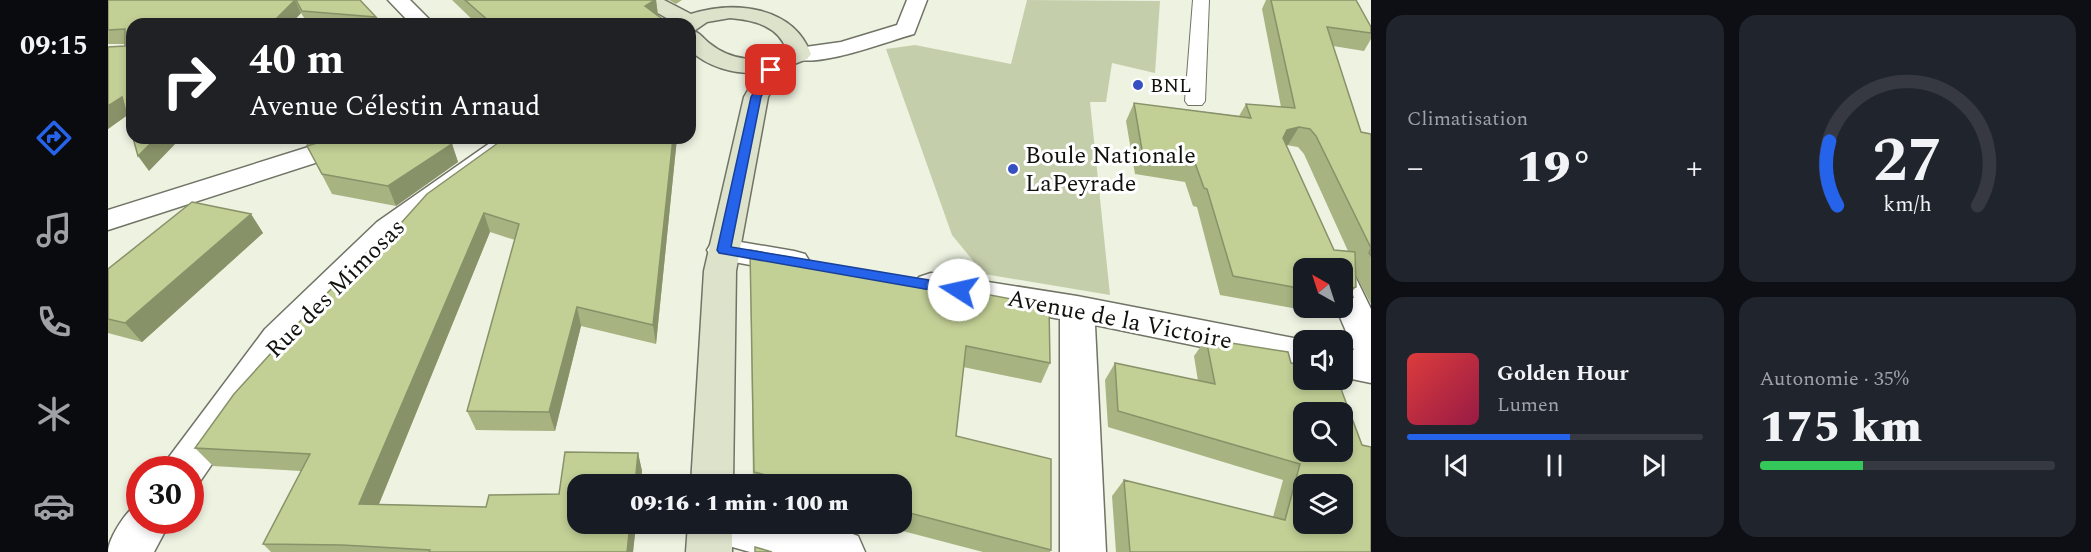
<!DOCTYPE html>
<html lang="fr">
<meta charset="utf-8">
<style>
body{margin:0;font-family:Spectral,serif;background:#20242c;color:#f1f3f6;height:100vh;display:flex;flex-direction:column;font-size:22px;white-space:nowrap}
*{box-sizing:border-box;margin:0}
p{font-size:20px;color:#9ea1a6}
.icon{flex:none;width:33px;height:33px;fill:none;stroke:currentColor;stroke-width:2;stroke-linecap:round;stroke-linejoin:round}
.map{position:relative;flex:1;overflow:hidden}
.details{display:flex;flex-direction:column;gap:15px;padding:15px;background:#0d0f14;width:720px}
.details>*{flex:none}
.banner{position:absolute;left:18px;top:18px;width:570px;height:126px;border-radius:18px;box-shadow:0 3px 9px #0003;background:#202124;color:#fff;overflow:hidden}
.needle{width:39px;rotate:321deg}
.fabs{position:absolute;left:1185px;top:258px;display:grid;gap:12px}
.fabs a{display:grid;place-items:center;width:60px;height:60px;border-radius:12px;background:#171b24;box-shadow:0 3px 9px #0003;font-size:30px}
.speed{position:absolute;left:18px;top:456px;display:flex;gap:12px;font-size:30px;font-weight:700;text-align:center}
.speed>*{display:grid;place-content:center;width:78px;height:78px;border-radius:50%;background:#171b24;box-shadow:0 3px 9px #0003;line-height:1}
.speed .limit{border:9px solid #d22;background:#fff;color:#111}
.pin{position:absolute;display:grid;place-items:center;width:51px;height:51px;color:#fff;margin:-26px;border-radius:12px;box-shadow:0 3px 9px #0006}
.me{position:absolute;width:66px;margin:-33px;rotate:280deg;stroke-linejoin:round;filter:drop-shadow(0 0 4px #0008)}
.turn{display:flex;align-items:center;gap:21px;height:126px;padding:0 24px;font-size:27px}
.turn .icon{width:78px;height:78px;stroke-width:2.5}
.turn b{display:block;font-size:42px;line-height:51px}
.big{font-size:45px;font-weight:800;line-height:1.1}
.details .widget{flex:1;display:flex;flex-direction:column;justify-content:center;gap:9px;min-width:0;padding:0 21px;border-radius:18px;background:#20242c}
.details .dial{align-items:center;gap:0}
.dial svg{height:156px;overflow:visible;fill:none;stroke:#363941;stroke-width:7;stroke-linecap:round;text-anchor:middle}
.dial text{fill:#f1f3f6;stroke:none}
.song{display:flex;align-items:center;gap:18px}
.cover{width:72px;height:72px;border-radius:9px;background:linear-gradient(135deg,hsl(0 70% 55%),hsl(340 70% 35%))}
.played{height:6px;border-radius:3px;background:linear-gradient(90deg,#2563eb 55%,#363941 55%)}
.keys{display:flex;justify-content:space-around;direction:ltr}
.heat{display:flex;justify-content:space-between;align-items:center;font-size:33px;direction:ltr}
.charge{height:9px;border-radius:4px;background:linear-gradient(90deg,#34c759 35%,#363941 0)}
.details .tiles{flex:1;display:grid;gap:15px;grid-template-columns:repeat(2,1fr)}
.trip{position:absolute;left:459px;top:474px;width:345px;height:60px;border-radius:18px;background:#171b24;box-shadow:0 3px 9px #0003;font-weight:800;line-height:60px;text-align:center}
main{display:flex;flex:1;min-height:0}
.dock{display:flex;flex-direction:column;width:108px;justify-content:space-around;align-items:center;background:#090b0e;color:#9ea1a6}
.dock .icon{width:42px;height:42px}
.dock .active{color:#2563eb}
.dock b{font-size:27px;color:#f1f3f6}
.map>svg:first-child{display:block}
.green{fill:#c5ceab}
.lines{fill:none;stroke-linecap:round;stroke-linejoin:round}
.lane-casing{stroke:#707365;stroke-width:2}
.street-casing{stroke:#707365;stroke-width:3}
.secondary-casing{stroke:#707365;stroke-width:3}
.lane{fill:#fff;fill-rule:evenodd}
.street{fill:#fff;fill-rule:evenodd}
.secondary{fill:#dde2cb;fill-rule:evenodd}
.wall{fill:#a7b381;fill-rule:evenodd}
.shaded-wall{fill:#889269}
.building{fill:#c2d096;stroke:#889269;stroke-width:1.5;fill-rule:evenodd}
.route{fill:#2563eb;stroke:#184099;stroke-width:1.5}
.poi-dot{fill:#364fc1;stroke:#fff;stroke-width:2}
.labels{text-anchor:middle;stroke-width:6;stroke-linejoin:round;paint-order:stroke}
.far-poi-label{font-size:20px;fill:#11120d;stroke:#fff;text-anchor:start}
.poi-label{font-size:24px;fill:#11120d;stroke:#fff;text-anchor:start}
.street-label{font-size:24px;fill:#11120d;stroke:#fff}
</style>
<main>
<nav class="dock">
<b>09:15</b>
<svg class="icon active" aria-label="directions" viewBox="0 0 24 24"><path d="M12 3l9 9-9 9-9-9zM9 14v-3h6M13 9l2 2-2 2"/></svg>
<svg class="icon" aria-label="music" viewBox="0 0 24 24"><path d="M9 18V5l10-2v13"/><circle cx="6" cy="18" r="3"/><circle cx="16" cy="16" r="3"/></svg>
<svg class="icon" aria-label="phone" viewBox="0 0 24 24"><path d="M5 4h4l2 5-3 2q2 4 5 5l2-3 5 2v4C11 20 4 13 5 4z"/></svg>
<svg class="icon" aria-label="climate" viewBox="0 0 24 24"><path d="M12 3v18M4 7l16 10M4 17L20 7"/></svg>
<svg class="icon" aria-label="car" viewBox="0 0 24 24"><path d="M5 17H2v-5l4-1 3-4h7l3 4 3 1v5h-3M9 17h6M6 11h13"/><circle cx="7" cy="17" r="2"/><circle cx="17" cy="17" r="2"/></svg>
</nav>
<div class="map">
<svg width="1263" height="552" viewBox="0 0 1263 552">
<rect width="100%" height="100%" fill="#edf2e1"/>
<path class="green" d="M919,0L1052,1L1047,73L1004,63L998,102H982L1002,295L876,274L844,235L778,49L807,45L903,64Z"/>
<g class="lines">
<g class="lane-casing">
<path id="lane" d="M1085,0H1101L1097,101L1094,105H1080L1077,101Z"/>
</g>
<g class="street-casing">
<path id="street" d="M280,0H302L326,24H303Z
M799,0H819L806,34C774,43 715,67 683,59L679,54L683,49L733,42L789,25Z
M229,138H270L266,144L0,230V210Z
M389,138H420L416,144L291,236L183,349L91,483L82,486V470H55L61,457L157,329L269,222Z
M615,239L686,251L697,254L702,262L697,270L686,273L604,258L599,250L604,242Z
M1234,270L1246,274L1263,309V383L1234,377V348L1246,350L1228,308H1234Z
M823,273L969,296L1196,340H1198H1196V368L987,325L998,552H952V319L811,293L806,285L811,277Z
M32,503V520H63L46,552H0C0,539 19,508 32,503Z
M590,524H705L734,530L750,536L757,552H642L596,539Z"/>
</g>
<g class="secondary-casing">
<path id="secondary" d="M531,0H556L583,14C626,0 685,6 703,54L699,59L676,68L660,97L628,271L625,484H583L596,271L636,97L650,73C626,74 599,67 582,50V24H569L534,4ZM622,18C646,20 671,26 679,51C652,63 624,62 601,43C596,39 593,34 586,31L599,22Z
M580,524H624V552H578Z"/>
</g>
<use href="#lane" class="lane"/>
<use href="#street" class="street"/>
<use href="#secondary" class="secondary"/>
</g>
<path class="wall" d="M0,0H252L268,17L271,24H200L193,13L183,24H24L19,115L0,129V47L17,46V44H0Z
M344,0H548L550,15L561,24H369Z
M561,0H574L568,4Z
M1158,0H1248L1263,27V39L1256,51L1225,46L1253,132L1263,134V304L1247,274L1248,287L1243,293L1245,297L1229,316L1112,295L1089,207L1085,206L1077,182L1027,174L1018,121L1026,103L1131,116L1138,104L1173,107L1154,9ZM1178,145L1190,147L1196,154L1240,251L1226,250ZM1196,268H1234V308H1196Z
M569,138L548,344L473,326L447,431L368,430L359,411L407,240L382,232L271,504L378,507L451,494L530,453L534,471L525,552H163L155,544L193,471L105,466L87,448L268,251Z
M344,144L350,162L288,206L224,194L199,146Z
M143,214L155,233L34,342L0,333V269Z
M642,250L942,363L933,383L855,367L848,436L943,550L942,552H875L768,524H794V484H645Z
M1098,339L1183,363L1263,552H1008L1004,496L1016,480L1165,517L1175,480L1000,427L997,380L1007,363L1090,381L1086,356Z"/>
<path class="shaded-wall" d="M187,0L193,13L183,24H167L166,21Z
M547,0H548L550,16L537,6Z
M14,97L24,112L0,129V106Z
M1191,127L1180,145L1168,148L1179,130Z
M48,138H73L41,171L30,156Z
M195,138H219V139L199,145Z
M565,138H569L548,344L545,325Z
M344,144L350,162L288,206L280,186Z
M376,213L382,232L264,521L251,504Z
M143,214L155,233L34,342L17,323Z
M469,307L473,326L447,431L441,412Z
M530,453L534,471L532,484H527Z
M522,524H528L525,552H519Z"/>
<path class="building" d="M0,0H187L166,21L94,20L96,24H24V134L14,97L0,106V47L17,46V29L0,30Z
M188,0H252L268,17L194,11Z
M357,0H547L537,6L561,24H416V23L382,22Z
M1163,0H1248L1263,27V33L1219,27L1253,132L1263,134V256L1261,253L1263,248L1208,136L1202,129L1191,127L1179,130L1175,138L1226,250L1247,252L1248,287L1242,289L1245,297L1234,295V268H1196V289L1125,276L1099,189L1096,188L1087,163L1035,156L1026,103L1143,118L1138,104L1187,108Z
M25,138H48L30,156Z
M225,138H313L344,144L280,186L214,174L199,146Z
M397,138H565L545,325L469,307L441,412L359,411L411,224L376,213L251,504L378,507L381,495L451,494L457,452L530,453L527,484H470V524H522L519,552H321L322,550L234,545L155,544L202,454L87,448L126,394L195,318L259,252L268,251L319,194Z
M84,202L143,214L17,323L0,319V269Z
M642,250L941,306L942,363L858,346L848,436L943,459V550L794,511V484H692L646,472Z
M1098,339L1180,352L1183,363L1196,365V380H1221L1230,381L1254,445L1263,447V552H1022L1016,480L1177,520L1192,464L1010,411L1007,363L1107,384ZM1196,412H1234V452H1196ZM1196,484H1234V524H1196Z
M647,547L664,552H647Z"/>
<path class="route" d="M660,68L668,70L653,97L623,247L851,285L856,286L858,290L856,293L851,295L611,253L609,250L643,97Z"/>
<g class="poi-dot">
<circle cx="1030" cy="85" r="6"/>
<circle cx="905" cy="169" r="6"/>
</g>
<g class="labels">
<g class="far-poi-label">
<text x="1042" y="92">BNL</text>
</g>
<g class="poi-label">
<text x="917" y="163">Boule Nationale<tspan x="917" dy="28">LaPeyrade</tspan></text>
</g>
<g class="street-label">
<text transform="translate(227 288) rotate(-45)" y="8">Rue des Mimosas</text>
<text transform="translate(1012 319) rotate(11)" y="8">Avenue de la Victoire</text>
</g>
</g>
</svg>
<div class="fabs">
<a><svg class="needle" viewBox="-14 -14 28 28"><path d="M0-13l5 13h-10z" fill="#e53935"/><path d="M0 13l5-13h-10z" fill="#9ea1a6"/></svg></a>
<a><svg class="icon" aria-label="sound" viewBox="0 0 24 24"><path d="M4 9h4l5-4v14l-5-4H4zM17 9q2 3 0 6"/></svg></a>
<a><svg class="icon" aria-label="search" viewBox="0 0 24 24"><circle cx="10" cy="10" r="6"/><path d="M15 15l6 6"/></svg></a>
<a><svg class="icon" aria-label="layers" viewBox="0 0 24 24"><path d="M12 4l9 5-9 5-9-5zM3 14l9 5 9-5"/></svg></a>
</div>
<div class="speed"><div class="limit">30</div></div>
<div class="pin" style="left:663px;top:70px;background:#d93025"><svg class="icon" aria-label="arrive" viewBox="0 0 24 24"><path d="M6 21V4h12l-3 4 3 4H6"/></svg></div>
<svg class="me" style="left:851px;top:290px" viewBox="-20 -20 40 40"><circle r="19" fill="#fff"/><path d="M0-13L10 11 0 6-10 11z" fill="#2563eb"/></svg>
<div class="trip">09:16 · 1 min · 100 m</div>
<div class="banner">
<div class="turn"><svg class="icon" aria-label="right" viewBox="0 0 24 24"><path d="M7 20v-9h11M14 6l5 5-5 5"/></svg><div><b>40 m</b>Avenue Célestin Arnaud</div></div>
</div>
</div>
<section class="details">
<div class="tiles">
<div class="widget"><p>Climatisation</p>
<div class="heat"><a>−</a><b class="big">19°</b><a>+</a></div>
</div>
<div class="widget dial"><svg viewBox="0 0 100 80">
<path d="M14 69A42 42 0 1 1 86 69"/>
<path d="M14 69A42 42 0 0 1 10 36" stroke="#2563eb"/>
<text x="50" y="56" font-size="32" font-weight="700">27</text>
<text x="50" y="72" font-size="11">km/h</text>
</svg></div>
<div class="widget">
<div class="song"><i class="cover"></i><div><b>Golden Hour</b><p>Lumen</p></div></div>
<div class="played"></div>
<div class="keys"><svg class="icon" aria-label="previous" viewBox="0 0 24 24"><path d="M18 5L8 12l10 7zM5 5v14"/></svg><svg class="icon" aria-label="pause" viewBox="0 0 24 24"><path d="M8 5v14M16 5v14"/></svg><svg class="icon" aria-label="next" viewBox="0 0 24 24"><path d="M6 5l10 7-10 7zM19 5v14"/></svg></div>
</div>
<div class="widget"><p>Autonomie · 35%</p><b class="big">175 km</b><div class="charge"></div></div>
</div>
</section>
</main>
